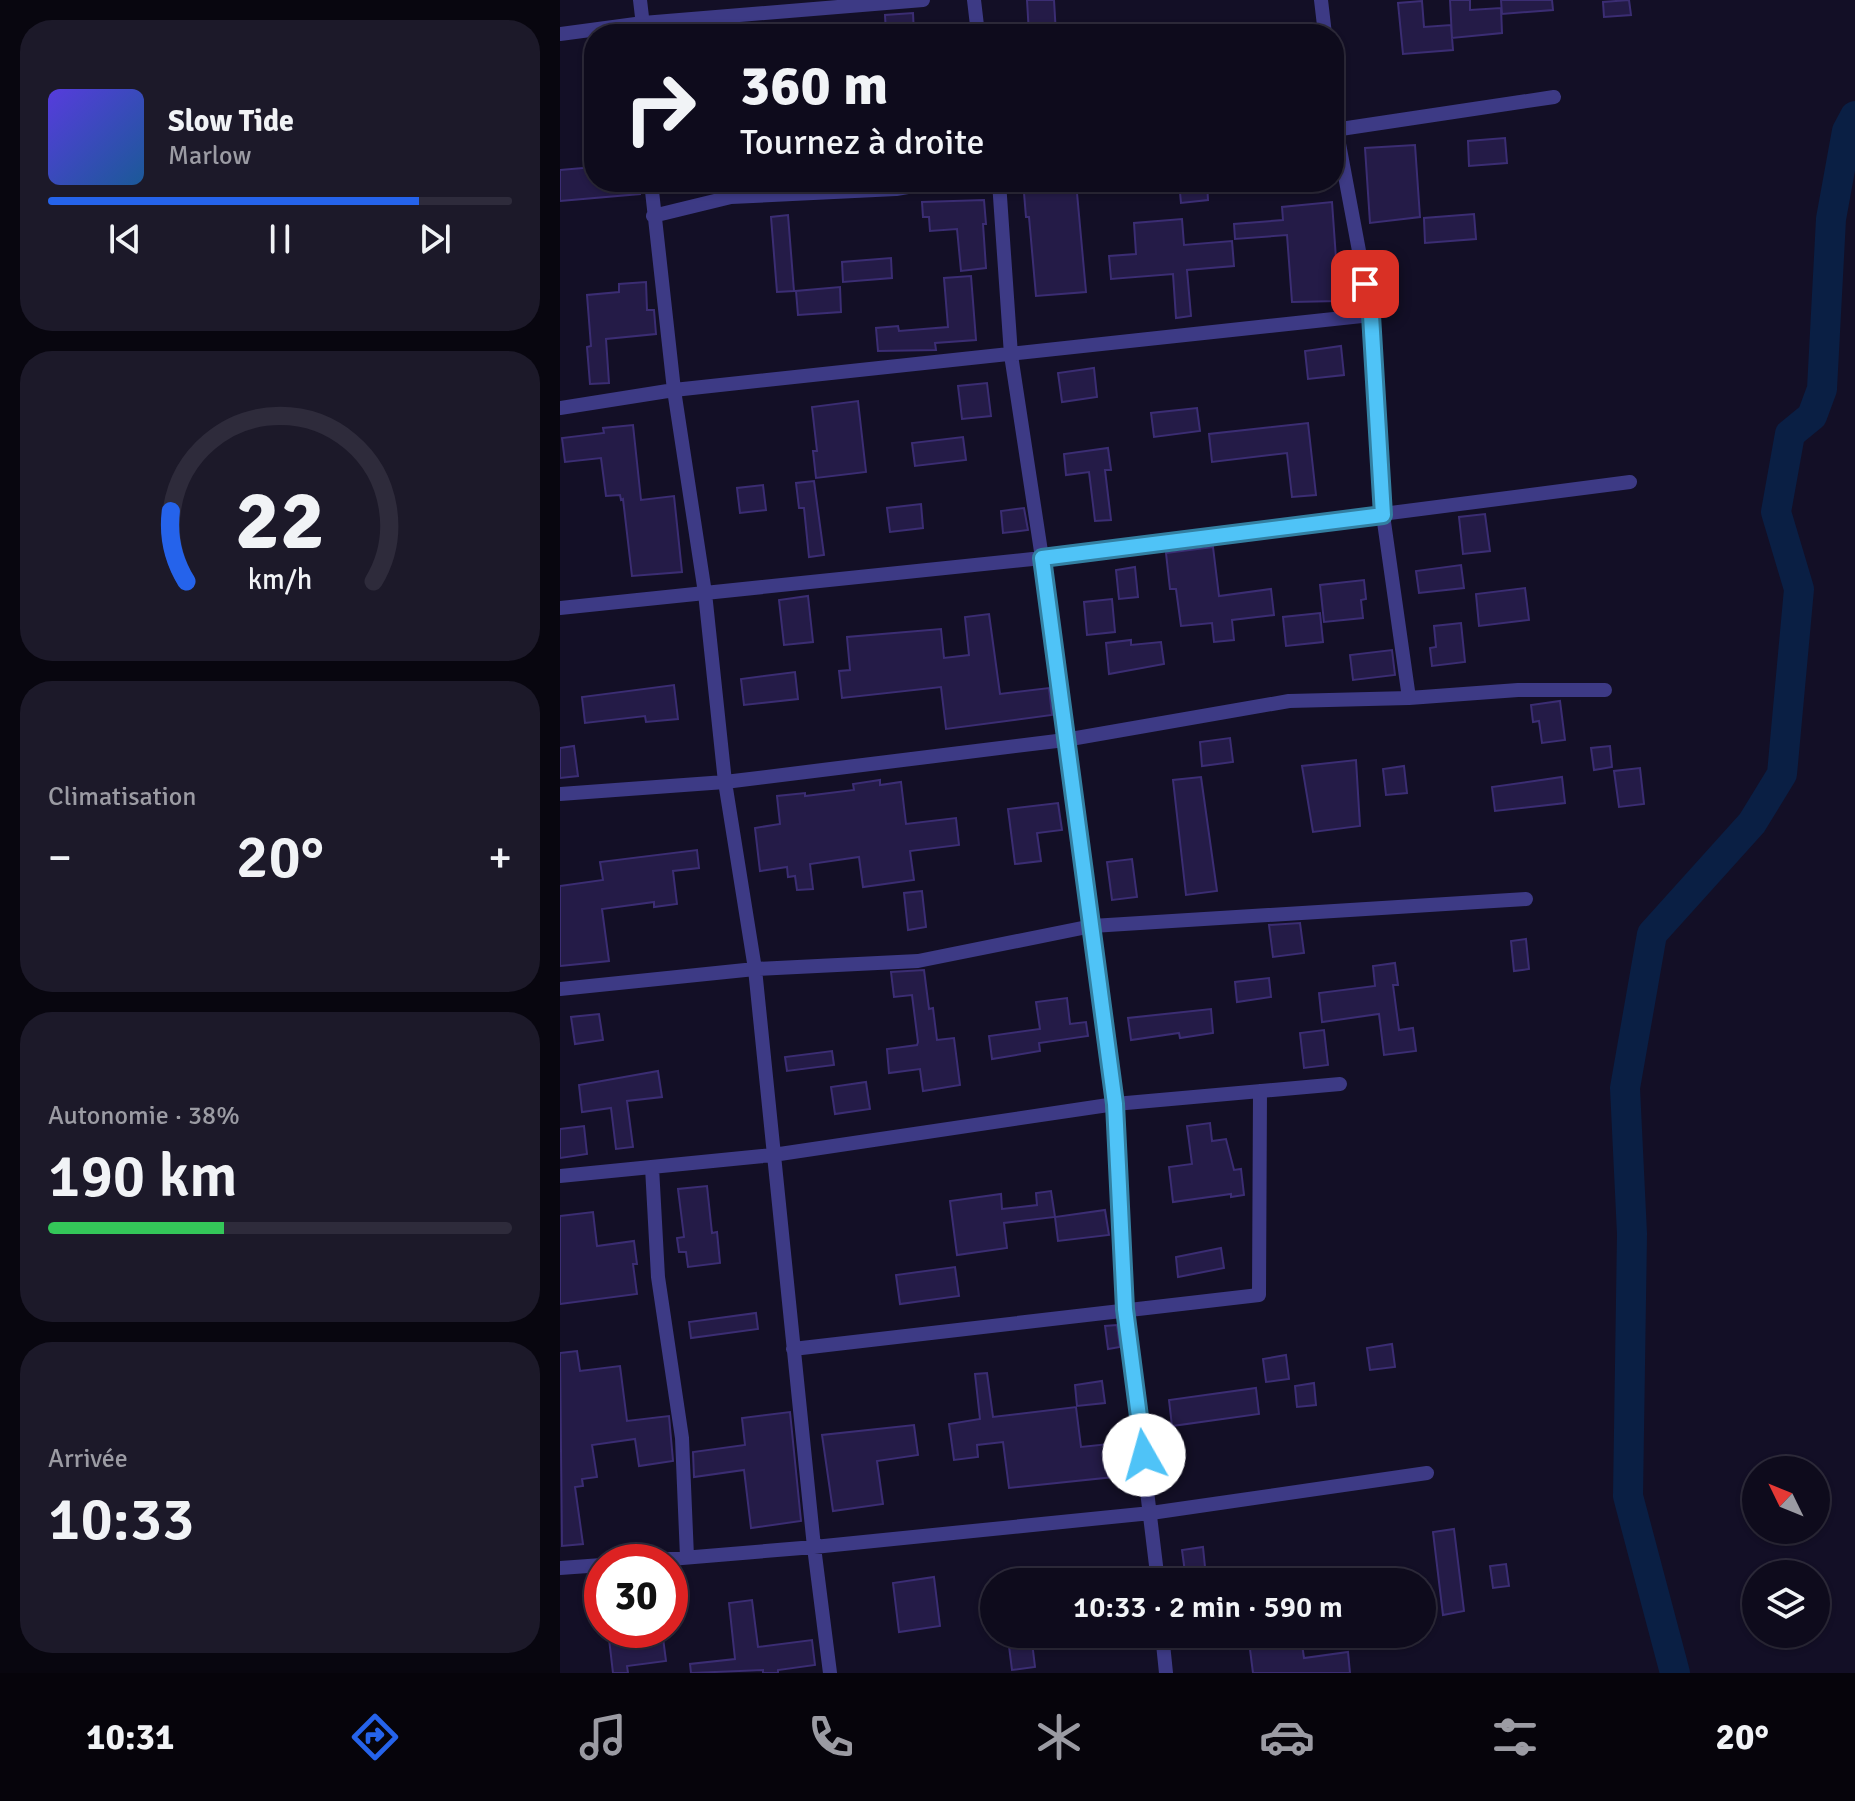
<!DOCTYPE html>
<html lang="fr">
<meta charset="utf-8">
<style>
body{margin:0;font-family:Signika,sans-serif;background:#1c1929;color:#f1f3f6;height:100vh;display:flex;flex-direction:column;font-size:30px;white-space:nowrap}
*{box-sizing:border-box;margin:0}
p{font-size:26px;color:#9b9ba3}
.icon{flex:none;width:44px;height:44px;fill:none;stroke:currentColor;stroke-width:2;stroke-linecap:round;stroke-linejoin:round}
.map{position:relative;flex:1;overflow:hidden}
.details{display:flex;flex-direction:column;gap:20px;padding:20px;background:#08060f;width:560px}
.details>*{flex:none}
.banner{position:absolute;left:24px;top:24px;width:760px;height:168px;border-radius:32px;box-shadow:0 2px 6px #0004,0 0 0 2px #2e2b3b;background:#0e0b1c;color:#f1f3f6;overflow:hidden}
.needle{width:52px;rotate:313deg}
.controls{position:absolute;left:1182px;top:1456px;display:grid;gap:16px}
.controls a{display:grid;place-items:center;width:88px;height:88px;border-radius:50%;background:#0e0b1c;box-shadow:0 2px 6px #0004,0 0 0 2px #2e2b3b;font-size:40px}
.speed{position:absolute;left:24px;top:1544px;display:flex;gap:16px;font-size:40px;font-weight:700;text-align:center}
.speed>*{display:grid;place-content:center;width:104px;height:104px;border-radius:50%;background:#0e0b1c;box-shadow:0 2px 6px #0004,0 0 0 2px #2e2b3b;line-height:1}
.speed .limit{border:12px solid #d22;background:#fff;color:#111}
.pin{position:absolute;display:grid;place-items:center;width:68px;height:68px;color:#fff;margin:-34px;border-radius:16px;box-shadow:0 4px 12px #0006}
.me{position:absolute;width:88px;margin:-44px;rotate:353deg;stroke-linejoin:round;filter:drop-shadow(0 0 6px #0008)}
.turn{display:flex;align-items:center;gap:28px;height:168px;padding:0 24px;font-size:36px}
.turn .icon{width:104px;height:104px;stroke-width:2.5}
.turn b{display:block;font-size:56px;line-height:68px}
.big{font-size:60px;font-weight:600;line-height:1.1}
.details .tile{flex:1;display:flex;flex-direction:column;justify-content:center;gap:12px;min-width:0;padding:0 28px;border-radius:32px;background:#1c1929}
.details .dial{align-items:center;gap:0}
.dial svg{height:208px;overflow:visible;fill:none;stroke:#2e2b3b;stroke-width:7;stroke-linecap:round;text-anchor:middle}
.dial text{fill:#f1f3f6;stroke:none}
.song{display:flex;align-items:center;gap:24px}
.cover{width:96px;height:96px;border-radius:12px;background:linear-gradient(135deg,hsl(250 70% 55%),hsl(210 70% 35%))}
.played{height:8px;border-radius:4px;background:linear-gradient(90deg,#2563eb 80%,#2e2b3b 80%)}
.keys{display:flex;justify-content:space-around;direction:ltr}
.heat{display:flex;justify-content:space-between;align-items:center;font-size:44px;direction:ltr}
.charge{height:12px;border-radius:6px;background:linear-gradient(90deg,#34c759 38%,#2e2b3b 0)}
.trip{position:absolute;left:420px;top:1568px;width:456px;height:80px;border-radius:40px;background:#0e0b1c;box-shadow:0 2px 6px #0004,0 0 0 2px #2e2b3b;font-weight:600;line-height:80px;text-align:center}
.menu{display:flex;height:128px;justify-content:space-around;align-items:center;background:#06040b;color:#9b9ba3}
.menu .icon{width:56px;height:56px}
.menu .current{color:#2563eb}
.menu b{font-size:36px;color:#f1f3f6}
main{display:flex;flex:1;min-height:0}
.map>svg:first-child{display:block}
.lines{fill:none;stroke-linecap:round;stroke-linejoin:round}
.river{stroke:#0a1f44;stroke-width:30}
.building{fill:#241b47;stroke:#3b2d73;stroke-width:2}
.minor{stroke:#3d3a85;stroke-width:14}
.route-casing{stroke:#337fa1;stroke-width:20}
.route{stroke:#4fc3f7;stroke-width:14}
</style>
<main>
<section class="details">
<div class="tile">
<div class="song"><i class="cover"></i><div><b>Slow Tide</b><p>Marlow</p></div></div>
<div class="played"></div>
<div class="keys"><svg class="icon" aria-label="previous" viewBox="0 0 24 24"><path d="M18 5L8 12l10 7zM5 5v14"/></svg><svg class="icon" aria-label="pause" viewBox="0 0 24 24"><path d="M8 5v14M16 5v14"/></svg><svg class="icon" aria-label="next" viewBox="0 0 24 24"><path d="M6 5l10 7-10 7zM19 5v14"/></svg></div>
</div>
<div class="tile dial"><svg viewBox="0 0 100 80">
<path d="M14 69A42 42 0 1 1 86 69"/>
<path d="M14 69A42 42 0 0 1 8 42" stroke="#2563eb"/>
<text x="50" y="56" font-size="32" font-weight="700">22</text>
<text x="50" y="72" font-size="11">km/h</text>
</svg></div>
<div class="tile"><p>Climatisation</p>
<div class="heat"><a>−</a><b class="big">20°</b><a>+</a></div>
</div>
<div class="tile"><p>Autonomie · 38%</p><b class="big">190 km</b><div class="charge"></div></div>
<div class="tile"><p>Arrivée</p><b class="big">10:33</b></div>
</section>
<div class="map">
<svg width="1295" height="1673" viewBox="0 0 1295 1673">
<rect width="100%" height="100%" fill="#130f26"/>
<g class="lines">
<path class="river" d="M1115,1673L1068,1496L1072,1234L1065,1088L1092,934L1192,823L1222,774L1239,589L1216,512L1230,434L1252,416L1262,389L1271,219L1287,131L1295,116"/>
</g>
<path class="building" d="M467,0H494L496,34H469Z
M890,0H910V10L941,8L942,33L892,38Z
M941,0H992L993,10L942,14Z
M1069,0L1071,15L1044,17L1043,2Z
M862,1L864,27L891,25L893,50L843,54L838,3Z
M353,13L354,34H326L325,15Z
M945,138L947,163L909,166L908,141Z
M855,145L860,217L810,223L805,148Z
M34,167V182H79L80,194L0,201V170Z
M502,182H516L526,292L476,296L469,217H466L464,193L502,190Z
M619,182H647L648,200L621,203Z
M424,200L426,224H423L426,268L401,271L397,229L370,231L369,217H363L362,202Z
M772,202L779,301L732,302L727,235L675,239L674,224L723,220L722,207Z
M914,214L916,239L865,243L864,218Z
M228,215L234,291L217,292L211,217Z
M622,219L624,245L672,241L674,266L627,270L631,316L616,318L613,274L551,279L549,256L576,254L574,223Z
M331,258L332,278L283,282L282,262Z
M411,276L416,340L375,343L376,350L318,351L316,328L338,326L339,331L388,327L384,278Z
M86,282L87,310H94L96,334L46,339L49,383L30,384L27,347L31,346L27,295L59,292V284Z
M280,287L281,312L238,315L236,291Z
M781,346L784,375L748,379L745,351Z
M534,368L537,397L502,402L498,373Z
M427,383L431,416L402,419L398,386Z
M298,401L306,472L256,478L253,451H257L252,407Z
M637,408L640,431L594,437L591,413Z
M748,423L756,495L732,497L727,453L652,462L649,434Z
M73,425L81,500L114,496L122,572L72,576L63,499L61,500L60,495L46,496L41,458L5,462L2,438L44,433L43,428Z
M403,437L406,460L355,466L352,443Z
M548,448L551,470H545L551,520L535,521L529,472L506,475L504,454Z
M254,481L264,555L249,557L244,508H239L236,483Z
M203,485L206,510L180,513L177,488Z
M361,504L363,528L330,532L327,508Z
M464,508L468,530L443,533L441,511Z
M925,514L930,551L903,554L899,517Z
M653,547L659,596L711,589L714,615L672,620L674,640L654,642L652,623L621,626L616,589H610L606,553Z
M901,565L904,588L859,593L856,571Z
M575,567L578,597L559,599L556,570Z
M804,580L806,599L801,600L803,618L764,622L760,585Z
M965,588L969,620L919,626L916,594Z
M248,596L253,642L224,645L219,600Z
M552,599L555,632L527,635L524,602Z
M760,613L763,642L726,646L723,617Z
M429,614L440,694L489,688L492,715L386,729L381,687L282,698L279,671L290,670L287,637L381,629L384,658L409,655L405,617Z
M901,623L905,662L872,666L870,648L876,647L874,626Z
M571,640V645L601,642L604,664L549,674L546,643Z
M832,650L835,675L793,680L790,655Z
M235,672L238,699L184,705L181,679Z
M114,685L118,719L86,722L85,716L25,723L22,697Z
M1000,701L1005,740L982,743L979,721L973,722L971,705Z
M670,738L673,762L642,766L640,742Z
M14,746L18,776L0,778V748Z
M1050,746L1052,767L1034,770L1031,748Z
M796,760L800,826L753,832L742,766Z
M844,766L847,793L826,795L823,769Z
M1080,768L1084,804L1059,807L1054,771Z
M641,777L657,891L626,895L613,780Z
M1002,777L1005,803L935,811L932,787Z
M320,780V785L341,782L346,824L396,818L399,845L350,851L354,880L303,887L299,857L250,864L253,889L237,890L235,876L228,877L227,867L200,871L195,828L220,824L217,796L245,793V796L294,790L293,784Z
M498,803L502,830L477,833L481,861L455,864L448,809Z
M137,850L139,868L113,871L117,904L94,907V902L42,909L49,961L0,966V886L43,880L40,862Z
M572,859L577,897L552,900L547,862Z
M362,891L366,927L348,930L344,893Z
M740,923L744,953L713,957L709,925Z
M966,939L969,969L954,971L951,941Z
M835,963L838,985H833L839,1030L853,1028L856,1051L824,1055L819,1014L762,1022L759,993L815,986L813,966Z
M364,970L369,1009L373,1008L377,1040L394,1038L400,1085L363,1091L360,1069L329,1073L327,1049L357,1045L358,1042L352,995L334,997L331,972Z
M709,978L711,997L677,1002L675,982Z
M507,998L510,1024L526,1022L528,1036L479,1043L480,1051L432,1059L429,1036L480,1029L476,1002Z
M651,1009L653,1033L620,1038L619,1033L571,1040L568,1018Z
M39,1014L43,1040L15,1044L11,1017Z
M764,1030L768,1065L744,1068L740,1033Z
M272,1051L274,1065L227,1071L225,1057Z
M98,1071L102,1097L67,1101L73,1147L56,1149L51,1108L22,1112L19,1085Z
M306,1082L310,1109L275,1114L271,1087Z
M650,1123L652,1141L666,1139L674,1170L681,1169L684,1195L671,1197V1194L613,1202L609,1167L632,1164L627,1126Z
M24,1126L27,1154L0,1158V1129Z
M147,1186L152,1233L157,1232L160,1263L128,1267L126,1252H119L117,1238L124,1237L118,1189Z
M491,1191L495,1217L444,1223L447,1248L397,1255L390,1201L441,1194L442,1209L477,1205L476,1193Z
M545,1210L549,1235L498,1241L495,1217Z
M33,1212L37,1246L74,1241L77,1264H73L77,1294L0,1304V1216Z
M661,1248L664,1268L618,1277L616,1257Z
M395,1267L399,1296L340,1304L336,1275Z
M196,1313L198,1329L131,1338L129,1322Z
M557,1325L560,1347L548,1349L545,1326Z
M832,1344L835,1367L810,1370L807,1348Z
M17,1351L20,1371L60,1366L67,1421L109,1416L113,1461L79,1466L75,1439L32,1445L37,1477L22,1479L23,1486L15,1487L23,1544L2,1546L0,1353Z
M726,1355L729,1379L706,1382L703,1359Z
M427,1373L433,1417L516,1407L521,1447L568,1442L573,1475L449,1488L443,1442L417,1445L418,1457L394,1460L389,1424L420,1419L415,1374Z
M542,1381L545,1403L517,1406L515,1385Z
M754,1383L756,1405L737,1407L735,1386Z
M696,1388L699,1414L612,1426L609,1400Z
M230,1412L241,1521L191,1528L184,1470L134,1477L133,1452L185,1445L182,1418Z
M354,1425L358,1455L317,1461L323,1504L273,1511L262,1435Z
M894,1529L904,1611L883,1615L873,1532Z
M643,1547L646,1577L626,1580L622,1550Z
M946,1564L949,1586L933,1588L930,1566Z
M374,1577L380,1626L339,1632L333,1583Z
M192,1600L198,1647L252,1640L255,1665L218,1670V1673H203V1670L131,1673L130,1664L175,1659L169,1603Z
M48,1630H102L106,1661L67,1666L68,1673H53Z
M688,1634H730L732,1646L742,1644L744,1658L788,1652L790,1673H693Z
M472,1642L475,1667L452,1670L449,1646Z"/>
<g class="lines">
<path class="minor" d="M80,0L84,34
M414,0L418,34
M761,0L765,34
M0,34L83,23L363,0
M774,117L811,315L823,515L849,698
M774,130L994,97
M91,182L114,390L145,593L165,782L195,969L254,1547L270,1673
M439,182L451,355L482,558L555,1104L565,1309L598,1582
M93,216L171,197L336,189L377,182
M0,408L114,390L811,315
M0,608L482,558L1070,482
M0,794L165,782L505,740L729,701L849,698L958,690H1045
M0,989L195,969L358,961L532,926L966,899
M92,1167L98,1277L122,1438L127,1557
M0,1176L213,1155L555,1104L780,1084
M233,1349L699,1295L700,1091
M74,1562L254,1547L591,1513L867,1473
M0,1568L42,1565
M602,1634L606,1673"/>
</g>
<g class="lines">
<g class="route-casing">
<path id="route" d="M584,1455L565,1309L555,1104L482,558L823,515L811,315L805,284"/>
</g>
<use href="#route" class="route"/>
</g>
</svg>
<div class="controls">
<a><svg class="needle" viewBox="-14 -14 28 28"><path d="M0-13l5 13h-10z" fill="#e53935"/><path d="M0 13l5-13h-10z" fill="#9b9ba3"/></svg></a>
<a><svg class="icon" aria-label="layers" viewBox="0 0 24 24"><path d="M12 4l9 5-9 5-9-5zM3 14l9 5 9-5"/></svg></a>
</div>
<div class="speed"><div class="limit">30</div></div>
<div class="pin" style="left:805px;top:284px;background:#d93025"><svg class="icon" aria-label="arrive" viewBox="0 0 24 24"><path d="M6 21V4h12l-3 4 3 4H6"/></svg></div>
<svg class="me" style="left:584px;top:1455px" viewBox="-20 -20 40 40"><circle r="19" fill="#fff"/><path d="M0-13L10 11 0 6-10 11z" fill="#4fc3f7"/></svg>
<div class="trip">10:33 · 2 min · 590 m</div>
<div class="banner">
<div class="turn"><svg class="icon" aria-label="right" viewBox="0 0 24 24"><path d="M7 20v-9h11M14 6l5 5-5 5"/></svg><div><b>360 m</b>Tournez à droite</div></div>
</div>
</div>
</main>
<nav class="menu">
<b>10:31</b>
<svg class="icon current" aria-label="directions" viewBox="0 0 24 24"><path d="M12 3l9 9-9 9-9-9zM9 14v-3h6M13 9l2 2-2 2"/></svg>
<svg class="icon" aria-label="music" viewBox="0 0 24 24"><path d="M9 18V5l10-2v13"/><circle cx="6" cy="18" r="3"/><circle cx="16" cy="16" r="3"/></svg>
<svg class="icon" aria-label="phone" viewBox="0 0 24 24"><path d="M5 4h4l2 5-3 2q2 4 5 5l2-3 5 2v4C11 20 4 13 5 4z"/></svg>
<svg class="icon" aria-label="climate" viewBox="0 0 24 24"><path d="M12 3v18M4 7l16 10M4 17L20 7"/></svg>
<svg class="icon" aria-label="car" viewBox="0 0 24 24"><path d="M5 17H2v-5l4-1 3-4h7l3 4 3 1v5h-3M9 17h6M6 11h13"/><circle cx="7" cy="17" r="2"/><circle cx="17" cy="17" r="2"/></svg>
<svg class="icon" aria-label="filters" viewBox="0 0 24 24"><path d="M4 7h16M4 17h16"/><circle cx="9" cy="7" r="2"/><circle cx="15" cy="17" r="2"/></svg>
<b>20°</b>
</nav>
